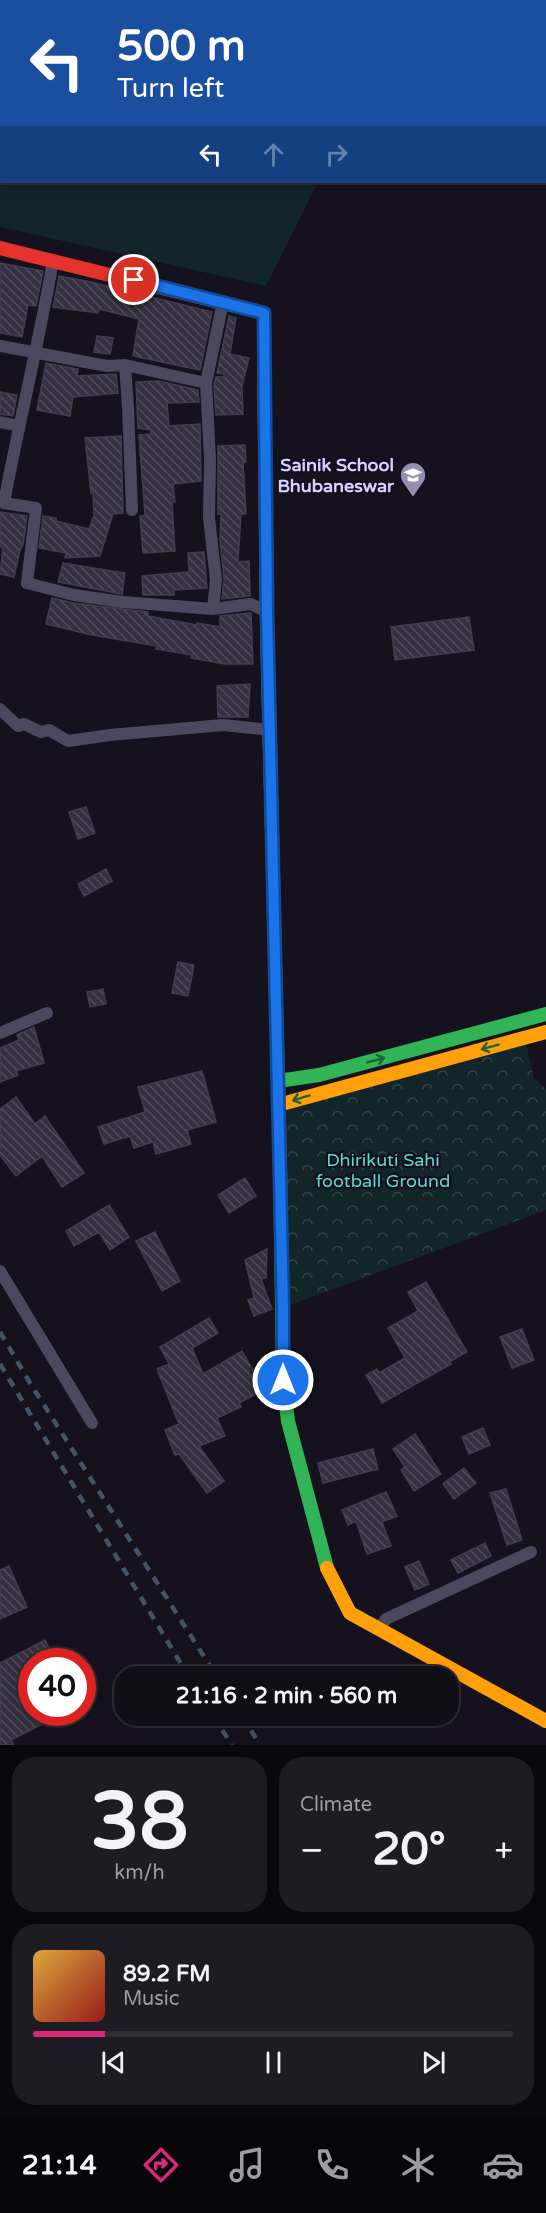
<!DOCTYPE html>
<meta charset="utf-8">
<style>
body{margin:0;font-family:"Varela Round",sans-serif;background:#1e1c23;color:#f1f3f6;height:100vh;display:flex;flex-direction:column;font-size:22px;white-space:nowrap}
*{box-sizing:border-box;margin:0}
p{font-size:20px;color:#9c9ca1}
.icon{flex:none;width:33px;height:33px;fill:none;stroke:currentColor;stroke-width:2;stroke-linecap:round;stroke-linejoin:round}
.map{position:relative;height:1745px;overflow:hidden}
.panel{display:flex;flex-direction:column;gap:12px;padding:12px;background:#09080c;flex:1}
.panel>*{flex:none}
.top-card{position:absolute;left:0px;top:0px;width:546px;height:183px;box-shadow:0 3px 15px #0003,0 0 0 2px #302e35;background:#1a4fa0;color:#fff;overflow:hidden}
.speed{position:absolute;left:18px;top:1648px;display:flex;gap:12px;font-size:30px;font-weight:700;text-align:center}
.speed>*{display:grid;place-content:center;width:78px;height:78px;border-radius:50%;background:#100e16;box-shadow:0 3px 15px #0003,0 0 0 2px #302e35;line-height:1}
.speed .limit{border:9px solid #d22;background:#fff;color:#111}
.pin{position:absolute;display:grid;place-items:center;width:51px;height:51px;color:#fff;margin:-26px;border:3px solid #fff;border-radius:50%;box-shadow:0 2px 6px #0007}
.me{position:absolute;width:66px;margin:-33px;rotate:0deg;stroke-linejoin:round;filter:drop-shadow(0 0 4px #0008)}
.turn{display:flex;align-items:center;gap:21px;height:126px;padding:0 18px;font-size:27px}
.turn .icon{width:78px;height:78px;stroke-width:2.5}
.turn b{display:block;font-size:42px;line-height:51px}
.lanes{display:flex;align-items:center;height:57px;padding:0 18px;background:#0003;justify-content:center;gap:30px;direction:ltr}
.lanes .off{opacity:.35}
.big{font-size:45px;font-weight:700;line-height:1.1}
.panel .card{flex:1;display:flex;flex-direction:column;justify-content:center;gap:9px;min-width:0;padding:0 21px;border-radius:24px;background:#1e1c23}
.panel .dial{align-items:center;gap:0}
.dial b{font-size:78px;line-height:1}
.song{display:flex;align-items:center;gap:18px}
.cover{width:72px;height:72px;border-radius:9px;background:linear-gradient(135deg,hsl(40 70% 55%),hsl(0 70% 35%))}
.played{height:6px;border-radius:3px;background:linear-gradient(90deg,#db2777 15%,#302e35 15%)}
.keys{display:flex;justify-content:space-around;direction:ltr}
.heat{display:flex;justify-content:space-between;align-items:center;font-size:33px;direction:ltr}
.panel .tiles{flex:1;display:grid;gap:12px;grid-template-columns:1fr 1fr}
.card:last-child{grid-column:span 2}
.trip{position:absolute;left:114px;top:1666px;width:345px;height:60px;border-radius:24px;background:#100e16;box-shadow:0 3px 15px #0003,0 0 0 2px #302e35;font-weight:700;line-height:60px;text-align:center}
.tabs{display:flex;height:96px;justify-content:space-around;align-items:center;background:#060609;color:#9c9ca1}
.tabs .icon{width:42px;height:42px}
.tabs .active{color:#db2777}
.tabs b{font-size:27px;color:#f1f3f6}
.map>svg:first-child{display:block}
.grass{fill:#122528}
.forest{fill:url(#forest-crowns)}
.building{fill:url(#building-back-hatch);stroke:#433c50;stroke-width:1.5}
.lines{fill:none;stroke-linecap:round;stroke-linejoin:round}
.street{stroke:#4b485d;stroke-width:12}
.fast{stroke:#30b455;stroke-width:14}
.slow{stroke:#ff9f0a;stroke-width:14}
.jam{stroke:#e5322d;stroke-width:14}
.rail{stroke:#455366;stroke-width:4.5;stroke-dasharray:9 8;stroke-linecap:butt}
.oneway{stroke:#22613b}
.route-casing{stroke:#114b97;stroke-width:15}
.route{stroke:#1a73e8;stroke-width:10}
.labels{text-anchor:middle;stroke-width:4.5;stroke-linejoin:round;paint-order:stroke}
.poi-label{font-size:18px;font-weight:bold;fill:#dbd0fd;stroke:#140e21;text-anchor:end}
.park-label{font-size:18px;fill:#60d9c9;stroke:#140e21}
</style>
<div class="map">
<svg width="546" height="1745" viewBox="0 0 546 1745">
<defs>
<pattern id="forest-crowns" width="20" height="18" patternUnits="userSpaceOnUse" patternTransform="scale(1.5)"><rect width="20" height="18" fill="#122528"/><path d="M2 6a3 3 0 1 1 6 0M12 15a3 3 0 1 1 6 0" fill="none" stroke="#344448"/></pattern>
<pattern id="building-back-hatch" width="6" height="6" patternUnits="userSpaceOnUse" patternTransform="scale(1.5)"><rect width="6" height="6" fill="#34303f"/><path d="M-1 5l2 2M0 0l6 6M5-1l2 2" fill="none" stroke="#514d5c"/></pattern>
</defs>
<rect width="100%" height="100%" fill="#15121d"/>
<path class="grass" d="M0,0H409L2,2V182H318L266,286L0,227Z"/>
<path class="forest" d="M524,1035L534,1078L546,1089V1210L285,1307L284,1097Z"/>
<path class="building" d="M0,263L43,271L36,306L28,305L22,337L0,333Z
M59,276L91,282L212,312L200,370L133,356L139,319L99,309L98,313L53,307Z
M229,316L236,318L230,354L249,358L242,386L243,414L216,415L214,384L216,377H224V374L217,373Z
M97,336L113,338L110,354L94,352Z
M46,363L78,369L77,376L116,374L118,393L73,397L70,416L37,410Z
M159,381L198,390L199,402L167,403L169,426L200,424L201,481L173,484L175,502H172L175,551L143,553L140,516L145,515L139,435L151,434V430L138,428L136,382Z
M0,392L17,395L13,416L0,414Z
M121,436L123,513L113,514L100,556L65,558L66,553L39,548L43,516L56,518V521L89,529L94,515L93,493H91L85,438Z
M245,445L246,462H243L246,514H241L238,562L249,561L250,596L222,599L224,579L220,540L221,514H218V446Z
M0,512L27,516L23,545L20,550L14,577L0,574L3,548L0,547Z
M204,552L207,588L174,590V595H143L142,576L189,572L188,553Z
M63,563L125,573L122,594L58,582Z
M52,598L73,603L148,612V616L197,625V623L220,627V616L250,613H251L253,664H225L191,658L192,655L156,649L157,646L92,635L46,624Z
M469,617L474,650L395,660L391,627Z
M250,684L248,717H218L217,686Z
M86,807L95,833L78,839L69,812Z
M106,869L112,881L84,896L78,884Z
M178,962L194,965L188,996L172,993Z
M103,989L106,1004L90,1007L87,992Z
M34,1027L44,1063L16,1071L18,1075L0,1082V1048L19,1040L17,1035Z
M202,1071L216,1122L187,1130L191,1144L156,1154L153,1142L134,1148L130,1136L104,1144L98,1127L145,1112L138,1087Z
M16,1097L35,1124L45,1116L84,1173L62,1187L42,1156L16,1176L0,1155V1109Z
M245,1178L256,1196L229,1213L218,1195Z
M109,1205L129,1237L110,1250L99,1232L74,1246L66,1231Z
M155,1232L180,1281L162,1291L136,1241Z
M267,1249L266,1278L261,1279L272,1309L254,1316L248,1300L254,1298L245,1260Z
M426,1282L467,1352L449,1362L451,1364L382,1403L366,1375L377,1369L379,1373L405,1358L388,1328L418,1311L408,1292Z
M209,1318L218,1333L192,1348L203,1374L242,1351L258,1379L268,1372L272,1386L239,1403L241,1407L217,1418L225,1436L199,1446L224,1481L207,1493L179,1454L175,1455L165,1430L179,1424L157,1369L169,1364L160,1347Z
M522,1329L534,1360L512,1368L500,1337Z
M483,1428L490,1445L469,1454L462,1437Z
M415,1434L441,1474L414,1491L401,1470L405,1467L393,1449Z
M373,1449L378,1469L323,1483L318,1463Z
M464,1468L476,1483L454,1499L443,1484Z
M506,1489L522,1540L507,1545L490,1493Z
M386,1492L397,1516L382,1522L391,1546L367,1554L356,1521L348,1525L342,1510Z
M485,1543L491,1556L458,1573L451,1560Z
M419,1561L429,1584L415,1590L405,1567Z
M9,1566L27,1607L0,1619V1570Z
M45,1640L56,1662H32V1713H64L11,1740L14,1745H0V1663Z"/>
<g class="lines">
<path class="street" d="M53,261C39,342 19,422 4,503L36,508L27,583L74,595L123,602L213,609L251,604L267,612
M0,346L107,366L125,365L128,407L132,510
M125,365L206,383
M0,422L19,426
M213,609L216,580L209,518L210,460L206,383L223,302
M0,709L18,726L24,724L41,732L49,730L68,741L110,735L223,725L270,730
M0,1033L47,1013
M0,1271L92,1423
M379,1628L386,1619L531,1552"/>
<path class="fast" d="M278,1081L319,1075L546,1014
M280,1164L283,1380L288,1421L327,1568"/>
<path class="slow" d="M264,349L267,627L272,832
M278,1105L546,1032
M327,1568L350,1613L546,1721"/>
<path class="jam" d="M0,248L264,313V349
M272,832L280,1164"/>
<path class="rail" d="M0,1332L30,1383L217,1677
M0,1364L189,1677
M213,1716L232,1745
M242,1716L260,1745"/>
</g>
<defs><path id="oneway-shaft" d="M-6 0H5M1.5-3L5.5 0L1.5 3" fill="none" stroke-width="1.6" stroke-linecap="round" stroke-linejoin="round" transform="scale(1.5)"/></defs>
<g class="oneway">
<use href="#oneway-shaft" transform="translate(490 1047) rotate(165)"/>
<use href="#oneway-shaft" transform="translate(376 1060) rotate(-15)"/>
<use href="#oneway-shaft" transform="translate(301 1098) rotate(163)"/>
</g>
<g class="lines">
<g class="route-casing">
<path id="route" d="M134,280L264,313L267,612L283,1310V1380"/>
</g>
<use href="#route" class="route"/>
</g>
<defs>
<g id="school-pin" transform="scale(1.35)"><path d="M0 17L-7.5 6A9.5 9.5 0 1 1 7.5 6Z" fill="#968eaf" stroke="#140e21"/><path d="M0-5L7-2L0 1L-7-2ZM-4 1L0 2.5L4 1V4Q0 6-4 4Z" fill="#fff"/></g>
</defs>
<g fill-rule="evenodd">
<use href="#school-pin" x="413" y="475"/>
</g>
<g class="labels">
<g class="poi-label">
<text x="394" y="471">Sainik School<tspan x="394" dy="21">Bhubaneswar</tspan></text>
</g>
<g class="park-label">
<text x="383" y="1166">Dhirikuti Sahi<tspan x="383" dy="21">football Ground</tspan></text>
</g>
</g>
</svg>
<div class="speed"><div class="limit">40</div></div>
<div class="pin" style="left:134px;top:280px;background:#d93025"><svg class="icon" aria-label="arrive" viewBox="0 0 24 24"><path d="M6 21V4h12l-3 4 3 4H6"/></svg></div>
<svg class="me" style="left:283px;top:1380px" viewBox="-20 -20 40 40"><circle r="17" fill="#1a73e8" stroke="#fff" stroke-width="3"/><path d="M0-11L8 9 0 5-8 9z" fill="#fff"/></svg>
<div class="trip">21:16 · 2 min · 560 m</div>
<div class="top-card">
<div class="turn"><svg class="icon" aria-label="left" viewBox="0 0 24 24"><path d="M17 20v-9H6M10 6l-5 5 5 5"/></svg><div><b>500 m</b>Turn left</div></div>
<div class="lanes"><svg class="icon" aria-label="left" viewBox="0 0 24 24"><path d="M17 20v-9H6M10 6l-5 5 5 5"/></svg><svg class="icon off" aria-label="ahead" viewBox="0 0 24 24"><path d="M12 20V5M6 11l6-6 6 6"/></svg><svg class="icon off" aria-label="right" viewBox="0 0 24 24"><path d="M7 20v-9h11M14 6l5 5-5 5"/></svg></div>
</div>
</div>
<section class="panel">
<div class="tiles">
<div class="card dial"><b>38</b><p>km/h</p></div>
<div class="card"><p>Climate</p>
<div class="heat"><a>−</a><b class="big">20°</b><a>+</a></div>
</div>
<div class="card">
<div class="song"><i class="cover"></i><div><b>89.2 FM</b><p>Music</p></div></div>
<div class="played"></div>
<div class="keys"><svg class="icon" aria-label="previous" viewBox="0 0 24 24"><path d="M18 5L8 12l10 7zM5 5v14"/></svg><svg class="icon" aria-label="pause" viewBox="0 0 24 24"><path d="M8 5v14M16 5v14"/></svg><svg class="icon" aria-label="next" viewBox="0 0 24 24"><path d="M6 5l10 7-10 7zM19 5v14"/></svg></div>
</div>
</div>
</section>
<nav class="tabs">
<b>21:14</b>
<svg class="icon active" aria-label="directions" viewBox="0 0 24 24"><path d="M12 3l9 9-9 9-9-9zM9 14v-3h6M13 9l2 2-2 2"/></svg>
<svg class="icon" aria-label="music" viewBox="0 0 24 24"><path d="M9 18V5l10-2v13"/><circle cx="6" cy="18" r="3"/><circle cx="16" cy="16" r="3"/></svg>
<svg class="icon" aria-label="phone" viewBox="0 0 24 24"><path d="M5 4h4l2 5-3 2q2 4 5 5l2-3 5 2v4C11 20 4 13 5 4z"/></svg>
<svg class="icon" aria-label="climate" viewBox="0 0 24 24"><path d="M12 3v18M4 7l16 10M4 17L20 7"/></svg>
<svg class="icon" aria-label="car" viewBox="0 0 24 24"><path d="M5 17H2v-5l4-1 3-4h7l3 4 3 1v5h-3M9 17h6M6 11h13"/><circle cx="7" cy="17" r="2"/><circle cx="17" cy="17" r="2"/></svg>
</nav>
